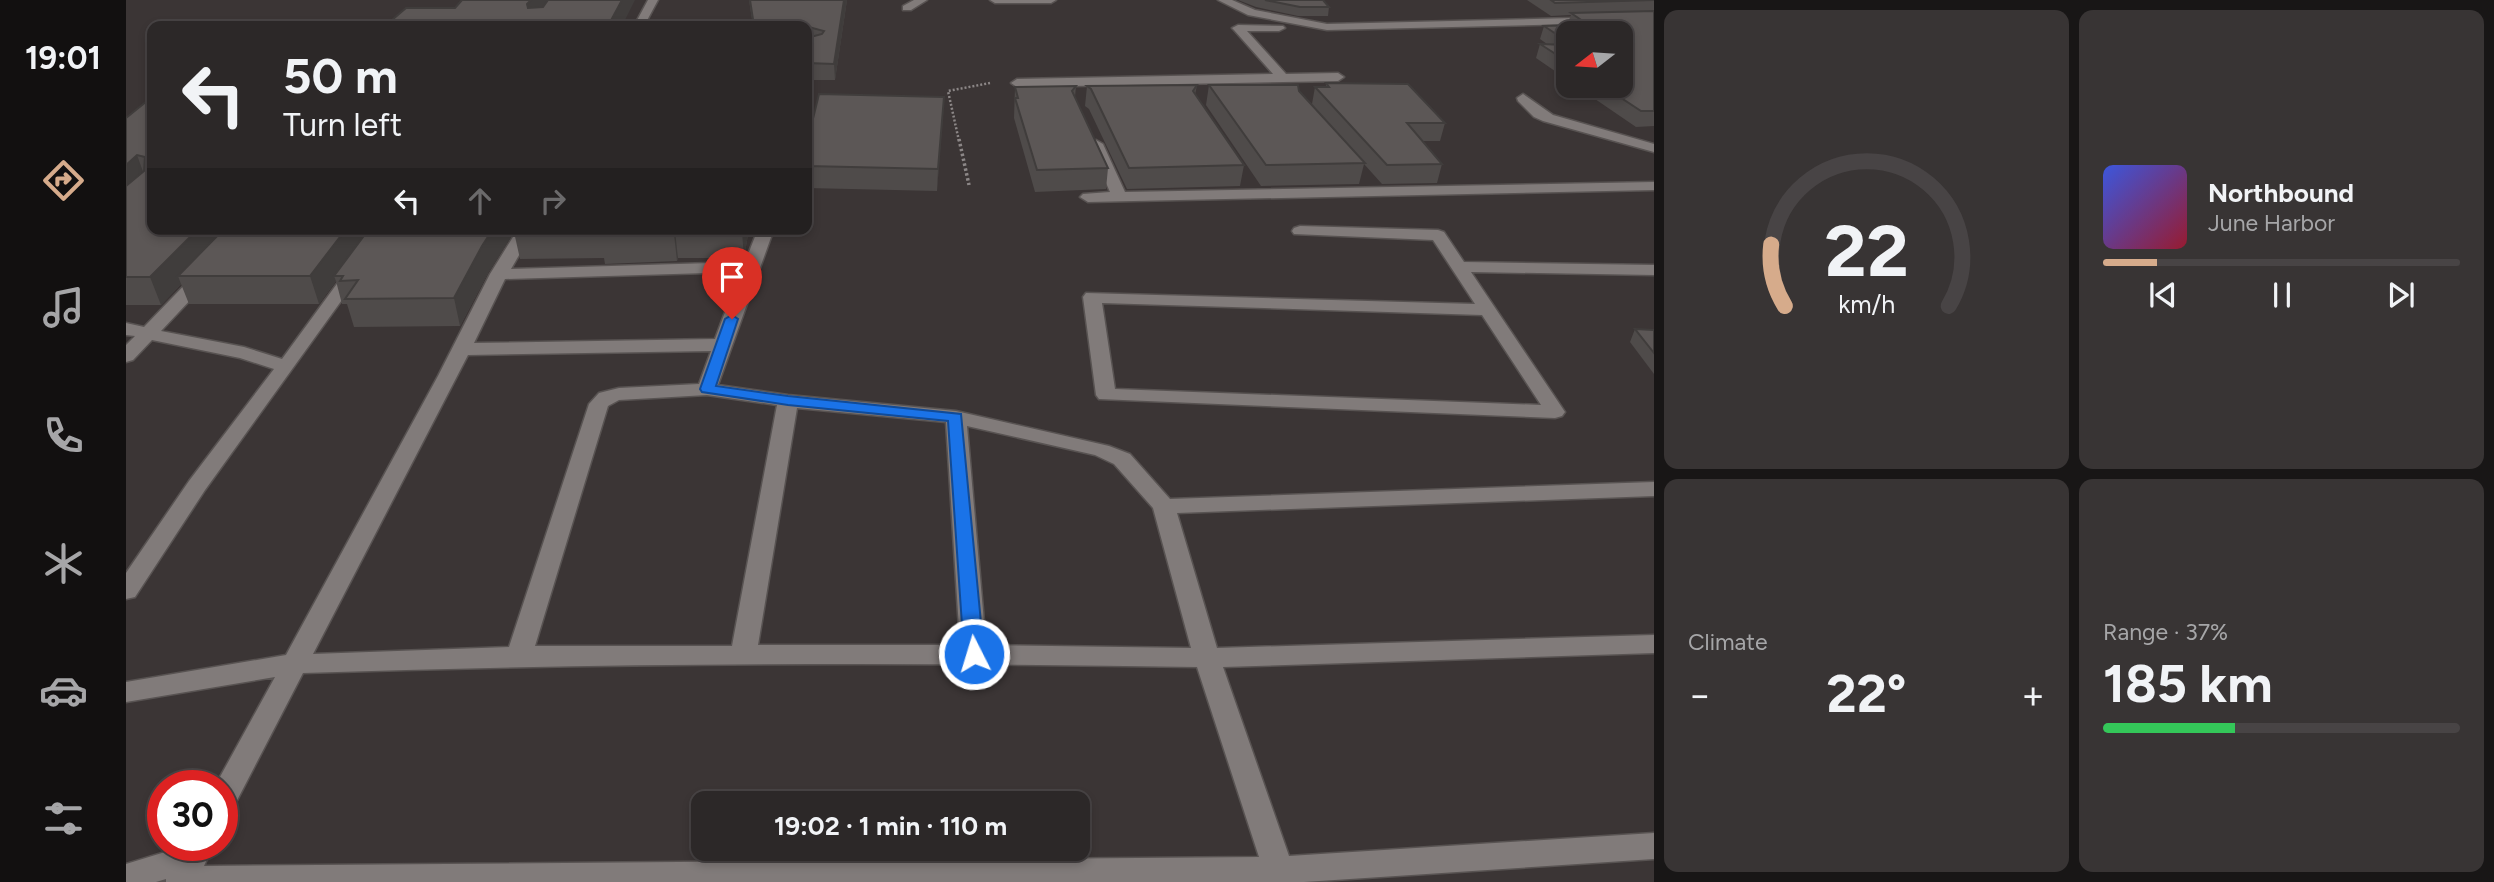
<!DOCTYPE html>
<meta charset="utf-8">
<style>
body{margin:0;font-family:Figtree,sans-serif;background:#383434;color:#f1f3f6;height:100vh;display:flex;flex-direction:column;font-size:26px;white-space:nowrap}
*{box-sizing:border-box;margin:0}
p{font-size:23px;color:#a6a6a8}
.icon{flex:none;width:38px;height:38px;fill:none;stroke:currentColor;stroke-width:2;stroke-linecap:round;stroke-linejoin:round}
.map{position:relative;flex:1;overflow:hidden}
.panel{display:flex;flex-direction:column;gap:10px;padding:10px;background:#181616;width:840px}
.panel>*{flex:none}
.hud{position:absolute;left:21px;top:21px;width:665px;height:214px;border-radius:14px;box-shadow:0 4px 10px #0003,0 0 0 2px #484445;background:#2c2828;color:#f1f3f6;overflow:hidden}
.needle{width:46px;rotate:253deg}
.fabs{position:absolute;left:1430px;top:21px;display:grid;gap:14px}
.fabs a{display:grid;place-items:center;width:77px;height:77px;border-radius:14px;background:#2c2828;box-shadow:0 4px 10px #0003,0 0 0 2px #484445;font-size:35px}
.speed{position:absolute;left:21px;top:770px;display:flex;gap:14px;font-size:35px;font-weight:700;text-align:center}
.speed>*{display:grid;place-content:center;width:91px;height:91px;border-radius:50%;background:#2c2828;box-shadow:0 4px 10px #0003,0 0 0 2px #484445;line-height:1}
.speed .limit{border:10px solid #d22;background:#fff;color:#111}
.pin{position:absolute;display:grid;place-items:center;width:60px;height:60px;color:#fff;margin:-72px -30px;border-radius:50% 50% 50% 0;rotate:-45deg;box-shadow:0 0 7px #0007}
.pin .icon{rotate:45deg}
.me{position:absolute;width:77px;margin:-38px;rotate:355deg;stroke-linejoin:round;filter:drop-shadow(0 0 5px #0008)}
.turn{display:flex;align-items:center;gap:24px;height:147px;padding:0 21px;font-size:32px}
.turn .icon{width:91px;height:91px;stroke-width:2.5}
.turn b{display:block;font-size:49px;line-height:60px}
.lanes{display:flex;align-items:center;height:66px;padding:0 21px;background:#0003;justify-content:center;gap:35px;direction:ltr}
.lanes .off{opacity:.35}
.big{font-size:52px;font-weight:700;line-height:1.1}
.panel .tile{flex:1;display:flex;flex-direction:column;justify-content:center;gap:10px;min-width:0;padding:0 24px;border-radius:14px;background:#383434}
.panel .dial{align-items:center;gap:0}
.dial svg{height:182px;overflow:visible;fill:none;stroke:#484445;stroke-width:7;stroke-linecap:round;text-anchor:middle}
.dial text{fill:#f1f3f6;stroke:none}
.song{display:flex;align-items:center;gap:21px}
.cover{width:84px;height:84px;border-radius:10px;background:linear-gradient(135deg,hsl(230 70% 55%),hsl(350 70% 35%))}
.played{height:7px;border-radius:4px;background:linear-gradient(90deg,#d6ab8b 15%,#484445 15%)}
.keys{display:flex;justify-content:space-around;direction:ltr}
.heat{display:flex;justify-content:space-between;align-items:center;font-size:38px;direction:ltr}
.charge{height:10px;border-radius:5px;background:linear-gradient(90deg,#34c759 37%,#484445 0)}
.panel .tiles{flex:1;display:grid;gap:10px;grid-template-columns:repeat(2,1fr)}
.trip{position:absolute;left:565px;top:791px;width:399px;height:70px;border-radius:14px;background:#2c2828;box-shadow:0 4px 10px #0003,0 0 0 2px #484445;font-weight:700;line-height:70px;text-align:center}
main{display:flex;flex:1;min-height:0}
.dock{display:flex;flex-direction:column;width:126px;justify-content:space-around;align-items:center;background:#121010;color:#a6a6a8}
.dock .icon{width:49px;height:49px}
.dock .current{color:#d6ab8b}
.dock b{font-size:32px;color:#f1f3f6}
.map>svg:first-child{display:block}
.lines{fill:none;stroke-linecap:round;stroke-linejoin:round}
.street-casing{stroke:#585352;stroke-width:3}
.path-far1{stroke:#8c8787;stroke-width:2.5;stroke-dasharray:2 2;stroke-linecap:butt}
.path{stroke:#8c8787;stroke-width:3.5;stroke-dasharray:2.5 2.5;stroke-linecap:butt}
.street{fill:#817b7a;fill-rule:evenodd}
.wall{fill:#4f4b4a}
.shaded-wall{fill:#403d3c}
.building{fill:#5c5756;stroke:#403d3c;stroke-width:2}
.route{fill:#1a73e8;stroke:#114b97;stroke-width:2}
</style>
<main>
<nav class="dock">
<b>19:01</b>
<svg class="icon current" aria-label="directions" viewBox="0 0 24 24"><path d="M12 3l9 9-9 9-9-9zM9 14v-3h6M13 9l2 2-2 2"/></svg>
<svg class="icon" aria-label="music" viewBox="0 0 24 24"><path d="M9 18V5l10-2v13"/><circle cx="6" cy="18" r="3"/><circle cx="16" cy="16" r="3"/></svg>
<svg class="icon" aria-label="phone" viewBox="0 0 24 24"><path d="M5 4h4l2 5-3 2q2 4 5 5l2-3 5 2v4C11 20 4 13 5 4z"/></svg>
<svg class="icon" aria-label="climate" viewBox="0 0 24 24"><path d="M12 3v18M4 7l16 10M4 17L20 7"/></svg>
<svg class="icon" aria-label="car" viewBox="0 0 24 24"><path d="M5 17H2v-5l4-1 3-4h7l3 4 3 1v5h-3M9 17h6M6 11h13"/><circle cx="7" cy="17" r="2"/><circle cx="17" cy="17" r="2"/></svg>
<svg class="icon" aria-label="filters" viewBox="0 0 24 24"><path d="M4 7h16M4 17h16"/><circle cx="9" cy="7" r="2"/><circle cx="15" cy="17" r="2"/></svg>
</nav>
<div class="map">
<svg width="1528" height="882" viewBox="0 0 1528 882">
<rect width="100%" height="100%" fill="#3b3535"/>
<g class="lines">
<g class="street-casing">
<path id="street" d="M522,0H532L518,26H508Z
M788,0H801L785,10H777V6Z
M864,0H930L925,3H869Z
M1092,0H1106L1129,10L1201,24L1528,16V22L1201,30L1122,15Z
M1112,25L1157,26L1159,28L1153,31H1121L1160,74L1212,73L1218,77L1212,81L891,87L885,83L891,79L1147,74L1108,30L1106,28Z
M1397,94L1427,115L1528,144V152L1417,121L1408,117L1392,101L1391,98Z
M970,140L977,144L999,192L1528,182V190L962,202L954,197L957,194L984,192L963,144Z
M1174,226L1312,230L1318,232L1338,262L1528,265V275L1345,272L1439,412L1436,416L1429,418L973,399L970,395L957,297L960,293L1349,304L1307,240L1168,234L1166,231L1168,228ZM976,303L1356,315L1415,405L989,389Z
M251,229H267L79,490L9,597L0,599V573L63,481L148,369L114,358L26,340L7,360L0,362V345L9,336L0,335V323L18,327L73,270H85L88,274L85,278L35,331L118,347L156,359Z
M392,229H408L385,269L619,262L632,229H648L592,385L662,395L830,411L983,446L1004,454L1044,499L1528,482V496L1051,513L1091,648L1528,635V653L1097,667L1163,856L1528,833V859L1178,882H40V879L30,882H0V864L62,845L78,848L82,857L78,866L1133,857L1071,667C772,662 476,663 177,673L106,810L96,813V786H89L149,677L0,702V682L160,655L312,376L364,274ZM614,272L589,339L348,343L379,279ZM585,351L573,384L493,388L473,393L463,404L383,647L187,654L342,355ZM581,395L651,405L606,646H409L482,406L493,400ZM671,408L820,422L834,645H632ZM841,426L969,455L988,464L1027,508L1065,648L860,645Z"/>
</g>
<path class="path-far1" d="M833,141L822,91L864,83"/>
<path class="path" d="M833,139L843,185"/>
<use href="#street" class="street"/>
</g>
<path class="wall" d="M623,0H721L709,80H681V26H627Z
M1112,0H1197L1203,7L1202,16H1172L1130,7Z
M1401,0H1528V126L1510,127L1450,86H1494L1442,33V80L1410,58L1414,44H1421L1414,39L1418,26L1441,25L1445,15L1425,16Z
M1200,83L1319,123L1314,141H1297L1316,164L1311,183L1256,184L1238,164L1233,184L1135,186L1080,105L1083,85L1173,91L1186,104L1189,87H1200Z
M1071,85L1069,95L1118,165L1114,186L1001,189L963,109L959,106L961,86Z
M950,86L949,97L982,168L980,189L909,192L888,118L889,87Z
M26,97V229H623L618,258H552L551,261L479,264L478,258L394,259L388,232L389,230L362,273L334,326L228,327L221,304H216L210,281L193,304H63L55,284L35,305H0V118Z
M818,97L811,191L681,188V143Z
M1509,329L1528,330V374L1504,342Z"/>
<path class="shaded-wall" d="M405,0H423L405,24L401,4Z
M496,0H509L496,26H482Z
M718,0H721L709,80L708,64Z
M818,97L817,117L811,191L812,169Z
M11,155L20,180L0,199V165Z
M72,229H108L52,276L55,284L35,305L24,277Z
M220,229H248L208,276L210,281L193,304L184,276Z
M367,229H390L362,273L334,326L328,298L356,246Z
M616,229H623L618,258L616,231Z
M549,231L552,258L551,261L548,234Z"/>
<path class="building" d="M336,0H405L401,4L402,8L417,7L422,0H496L482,26H259L280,8H329Z
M624,0H718L708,64L681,63V38L696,34L698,31L679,26H628Z
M1139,0H1197L1203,7H1174Z
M1425,0H1528L1429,3Z
M1528,11V111H1515L1477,86H1494V33H1442V42L1418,26L1449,25L1447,24H1461L1445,13Z
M1414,44L1442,45V62Z
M1200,83L1282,84L1319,123H1281L1316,164L1261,165L1189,87H1203Z
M1071,85L1067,91L1118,165L1003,168L965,89L961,86Z
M1083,85H1172L1173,91L1239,163L1140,165Z
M950,86L946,91L982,168L911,170L889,98H892L889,87Z
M693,94L818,97L812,169L681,166V143Z
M26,97V229H72L24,277H0V186L18,171L19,157L11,155L0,165V118Z
M98,229H220L184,276H52Z
M243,229H367L356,246L328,298L219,299L232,280L214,281L217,276H208Z
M390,229H616V231H549L548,234L475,236L476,232H388Z
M1509,329L1528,330V353Z"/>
<path class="route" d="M606,315L612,319L590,386L662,396L835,414L858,654L855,659L848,661L841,659L838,654L822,421L662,405L576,392L574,389L599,319Z"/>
</svg>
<div class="fabs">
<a><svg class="needle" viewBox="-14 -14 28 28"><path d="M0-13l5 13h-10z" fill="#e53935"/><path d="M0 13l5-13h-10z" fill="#a6a6a8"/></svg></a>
</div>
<div class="speed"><div class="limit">30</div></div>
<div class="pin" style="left:606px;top:319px;background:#d93025"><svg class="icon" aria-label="arrive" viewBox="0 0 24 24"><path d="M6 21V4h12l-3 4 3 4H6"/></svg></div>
<svg class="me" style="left:848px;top:654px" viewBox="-20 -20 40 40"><circle r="17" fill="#1a73e8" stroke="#fff" stroke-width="3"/><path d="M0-11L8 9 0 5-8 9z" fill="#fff"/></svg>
<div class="trip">19:02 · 1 min · 110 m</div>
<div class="hud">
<div class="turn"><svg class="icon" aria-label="left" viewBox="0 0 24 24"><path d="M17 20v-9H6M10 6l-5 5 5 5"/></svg><div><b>50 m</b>Turn left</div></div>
<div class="lanes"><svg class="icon" aria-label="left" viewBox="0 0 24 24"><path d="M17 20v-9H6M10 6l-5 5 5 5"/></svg><svg class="icon off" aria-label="ahead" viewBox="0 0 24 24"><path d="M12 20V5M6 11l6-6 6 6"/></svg><svg class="icon off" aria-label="right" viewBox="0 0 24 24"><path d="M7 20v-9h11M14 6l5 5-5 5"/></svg></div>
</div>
</div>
<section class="panel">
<div class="tiles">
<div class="tile dial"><svg viewBox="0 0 100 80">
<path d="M14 69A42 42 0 1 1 86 69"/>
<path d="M14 69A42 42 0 0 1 8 42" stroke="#d6ab8b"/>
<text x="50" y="56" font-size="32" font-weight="700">22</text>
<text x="50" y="72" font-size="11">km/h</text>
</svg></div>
<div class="tile">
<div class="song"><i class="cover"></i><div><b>Northbound</b><p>June Harbor</p></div></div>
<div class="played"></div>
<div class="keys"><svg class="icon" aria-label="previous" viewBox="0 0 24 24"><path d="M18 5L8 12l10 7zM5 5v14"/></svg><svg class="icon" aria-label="pause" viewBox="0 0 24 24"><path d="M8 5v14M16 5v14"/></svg><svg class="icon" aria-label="next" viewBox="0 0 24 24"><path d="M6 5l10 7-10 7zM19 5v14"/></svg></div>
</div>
<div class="tile"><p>Climate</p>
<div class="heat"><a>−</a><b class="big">22°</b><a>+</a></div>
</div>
<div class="tile"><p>Range · 37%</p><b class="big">185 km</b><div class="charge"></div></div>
</div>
</section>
</main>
